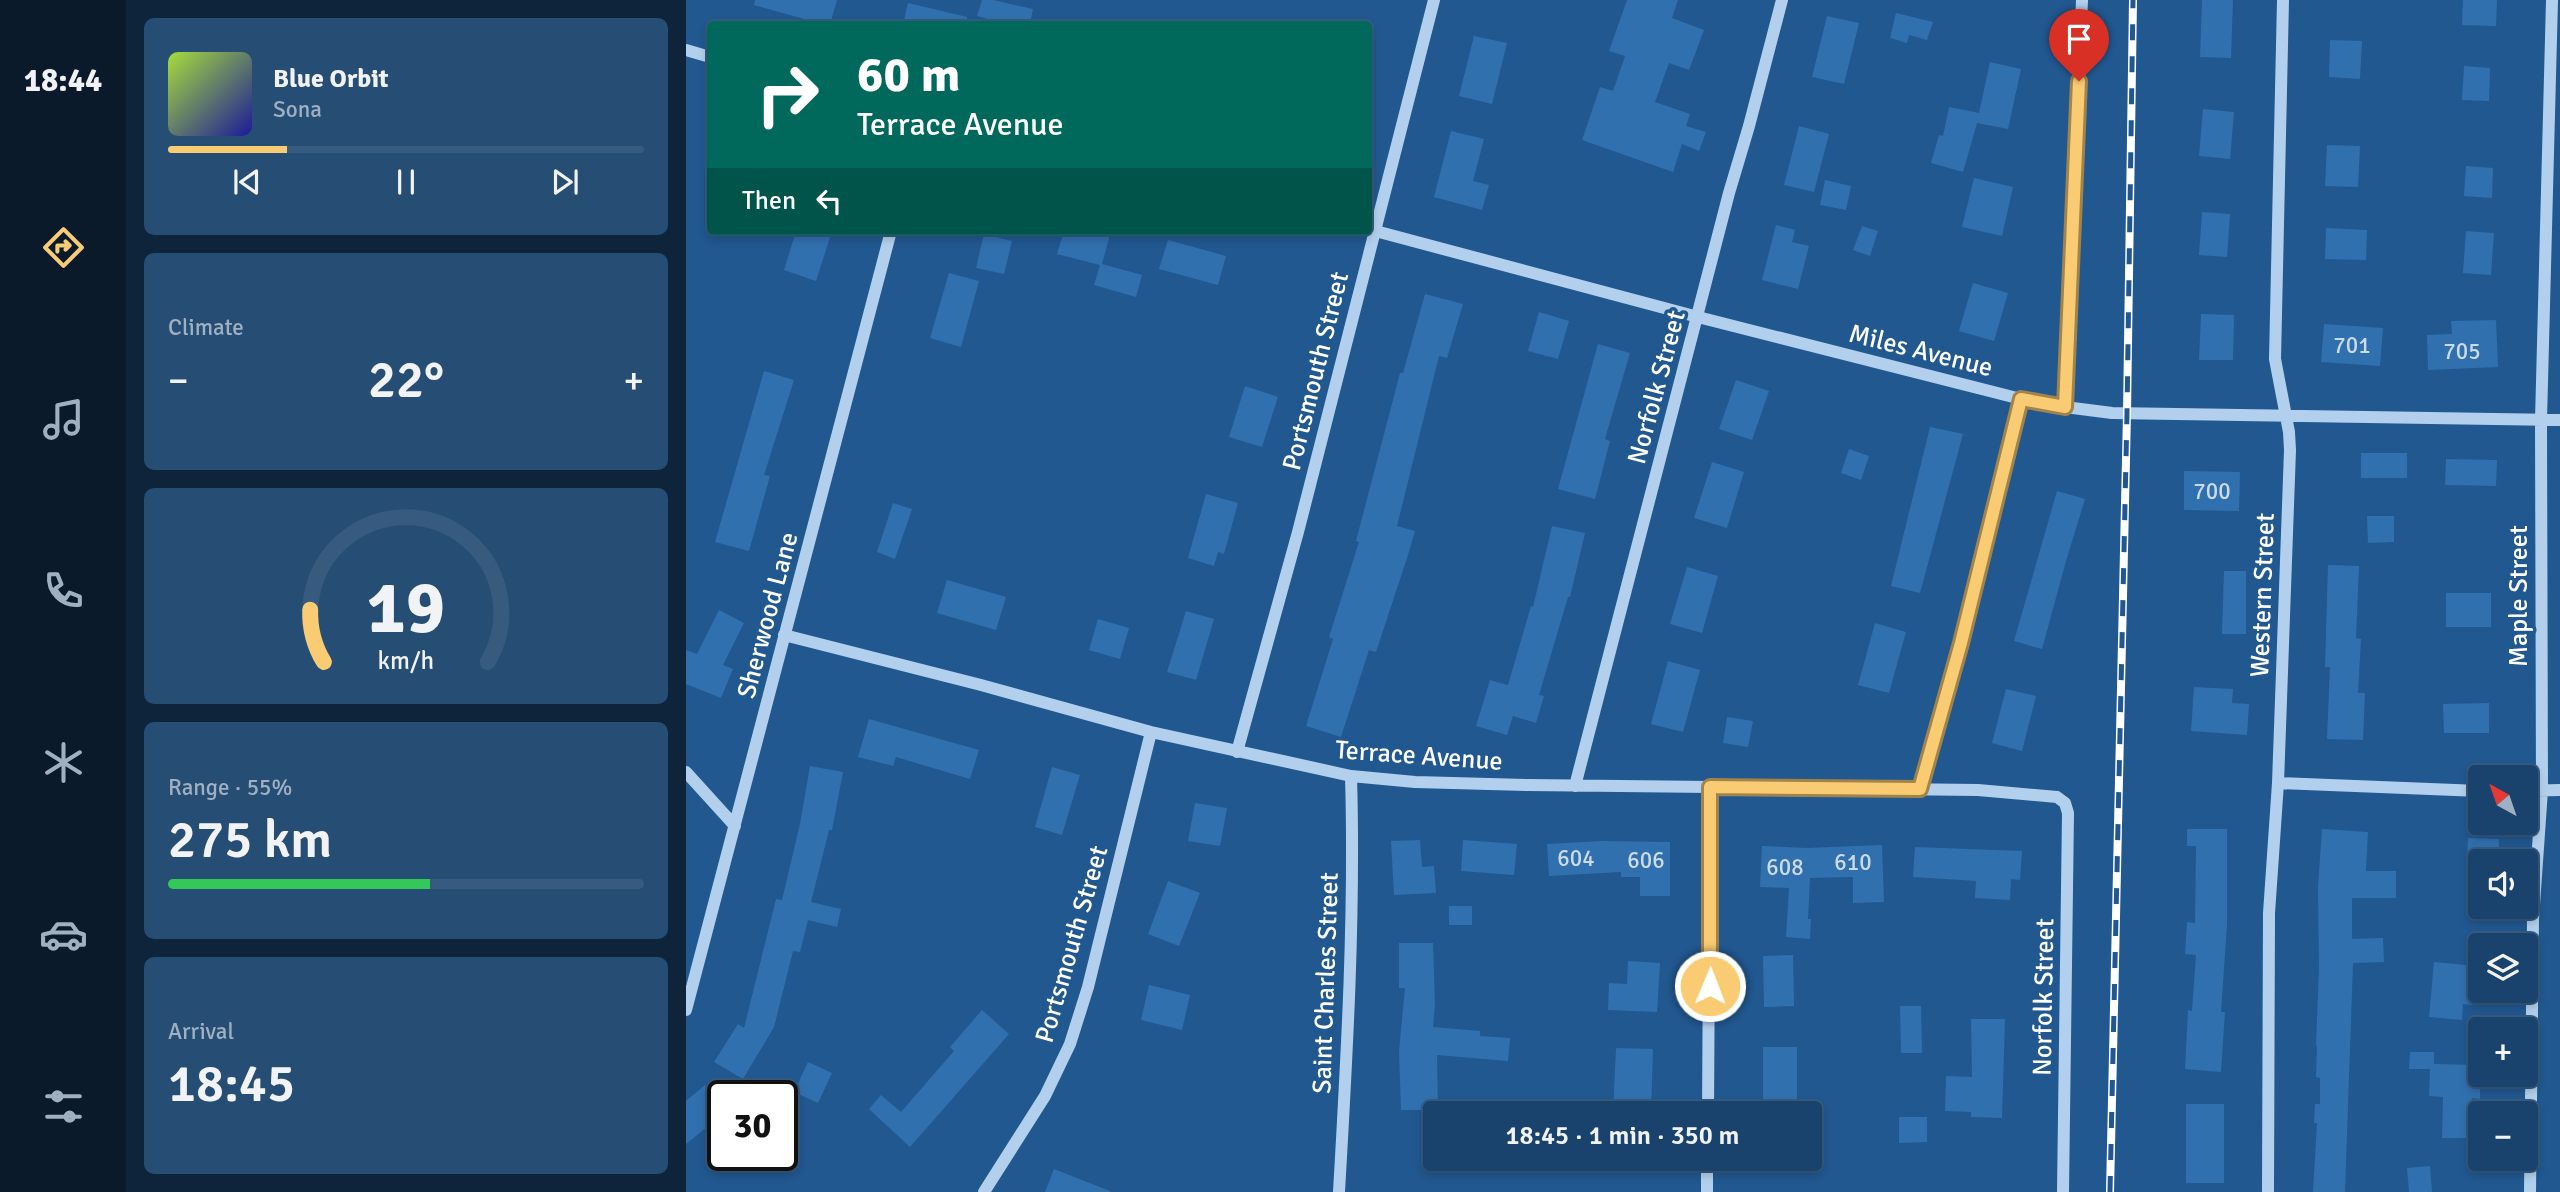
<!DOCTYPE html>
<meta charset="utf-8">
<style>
body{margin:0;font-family:Signika,sans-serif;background:#264d74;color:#f1f3f6;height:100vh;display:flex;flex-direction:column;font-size:26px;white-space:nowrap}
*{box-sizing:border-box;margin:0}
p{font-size:23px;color:#9fb0c2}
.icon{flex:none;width:38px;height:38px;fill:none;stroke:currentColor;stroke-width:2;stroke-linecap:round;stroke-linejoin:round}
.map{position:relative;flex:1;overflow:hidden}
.details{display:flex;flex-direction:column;gap:18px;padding:18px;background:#0e243b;width:560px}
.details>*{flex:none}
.guide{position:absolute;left:21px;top:21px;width:665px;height:214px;border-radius:7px;box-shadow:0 4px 10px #0003,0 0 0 2px #375b7f;background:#00695c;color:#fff;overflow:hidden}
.needle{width:46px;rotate:320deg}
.fabs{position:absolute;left:1782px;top:765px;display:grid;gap:14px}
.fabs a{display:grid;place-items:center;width:70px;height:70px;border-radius:7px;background:#19426c;box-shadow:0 4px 10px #0003,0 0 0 2px #375b7f;font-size:35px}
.speed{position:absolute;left:21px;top:1080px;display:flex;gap:14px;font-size:35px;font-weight:700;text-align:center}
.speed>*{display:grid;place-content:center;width:91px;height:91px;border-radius:50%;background:#19426c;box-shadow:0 4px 10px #0003,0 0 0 2px #375b7f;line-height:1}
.speed .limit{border:4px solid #111;border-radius:10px;background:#fff;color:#111}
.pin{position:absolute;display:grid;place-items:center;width:60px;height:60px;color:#fff;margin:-72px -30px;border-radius:50% 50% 50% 0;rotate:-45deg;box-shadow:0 0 7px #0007}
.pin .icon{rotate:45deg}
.me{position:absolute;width:77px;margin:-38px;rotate:1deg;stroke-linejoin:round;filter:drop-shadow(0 0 5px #0008)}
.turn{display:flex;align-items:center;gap:24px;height:147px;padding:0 35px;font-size:32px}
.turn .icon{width:91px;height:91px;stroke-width:2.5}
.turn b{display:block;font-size:49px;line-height:60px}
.then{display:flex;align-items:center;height:66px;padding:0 35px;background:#0003;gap:14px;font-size:26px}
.big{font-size:52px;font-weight:600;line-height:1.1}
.details .card{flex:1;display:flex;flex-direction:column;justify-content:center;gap:10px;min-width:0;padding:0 24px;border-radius:10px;background:#264d74}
.details .dial{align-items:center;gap:0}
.dial svg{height:182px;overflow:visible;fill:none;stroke:#375b7f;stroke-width:7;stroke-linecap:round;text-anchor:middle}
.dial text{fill:#f1f3f6;stroke:none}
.song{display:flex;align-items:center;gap:21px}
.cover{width:84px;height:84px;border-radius:10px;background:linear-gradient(135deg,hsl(80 70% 55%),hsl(240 70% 35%))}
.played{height:7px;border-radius:4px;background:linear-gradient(90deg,#f9cb73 25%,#375b7f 25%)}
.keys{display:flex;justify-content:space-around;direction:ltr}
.heat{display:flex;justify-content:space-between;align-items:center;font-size:38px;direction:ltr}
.charge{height:10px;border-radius:5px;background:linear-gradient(90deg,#34c759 55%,#375b7f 0)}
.trip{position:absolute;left:737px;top:1101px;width:399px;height:70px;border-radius:7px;background:#19426c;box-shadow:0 4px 10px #0003,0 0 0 2px #375b7f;font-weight:600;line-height:70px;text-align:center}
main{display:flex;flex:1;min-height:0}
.tabs{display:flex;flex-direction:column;width:126px;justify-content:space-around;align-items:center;background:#0a1a2b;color:#9fb0c2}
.tabs .icon{width:49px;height:49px}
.tabs .selected{color:#f9cb73}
.tabs b{font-size:32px;color:#f1f3f6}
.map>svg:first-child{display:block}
.building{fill:#3170ae}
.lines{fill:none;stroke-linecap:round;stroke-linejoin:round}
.minor{stroke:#b2d0ed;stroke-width:12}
.rail-casing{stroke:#fff;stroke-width:8}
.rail{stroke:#215890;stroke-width:5;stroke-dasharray:16;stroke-linecap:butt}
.route-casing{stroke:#a2844b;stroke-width:18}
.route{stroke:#f9cb73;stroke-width:12}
.labels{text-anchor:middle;stroke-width:7;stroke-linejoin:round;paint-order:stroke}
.number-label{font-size:23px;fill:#ccdbeb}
.street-label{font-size:26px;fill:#fff;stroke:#215890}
</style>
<main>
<nav class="tabs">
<b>18:44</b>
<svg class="icon selected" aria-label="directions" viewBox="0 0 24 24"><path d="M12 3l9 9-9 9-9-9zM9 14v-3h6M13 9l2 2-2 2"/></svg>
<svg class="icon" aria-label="music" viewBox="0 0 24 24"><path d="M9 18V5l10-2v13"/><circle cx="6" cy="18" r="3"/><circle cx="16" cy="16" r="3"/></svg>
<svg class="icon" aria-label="phone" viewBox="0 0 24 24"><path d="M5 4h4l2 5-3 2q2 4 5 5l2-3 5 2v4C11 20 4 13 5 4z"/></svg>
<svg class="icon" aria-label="climate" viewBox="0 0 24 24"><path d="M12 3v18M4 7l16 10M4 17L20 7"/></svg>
<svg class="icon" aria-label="car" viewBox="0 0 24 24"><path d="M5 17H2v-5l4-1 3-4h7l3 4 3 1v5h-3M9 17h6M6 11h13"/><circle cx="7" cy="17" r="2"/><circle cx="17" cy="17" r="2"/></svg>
<svg class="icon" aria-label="filters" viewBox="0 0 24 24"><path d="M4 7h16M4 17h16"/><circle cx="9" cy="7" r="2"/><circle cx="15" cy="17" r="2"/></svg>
</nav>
<section class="details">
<div class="card">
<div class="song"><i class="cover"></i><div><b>Blue Orbit</b><p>Sona</p></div></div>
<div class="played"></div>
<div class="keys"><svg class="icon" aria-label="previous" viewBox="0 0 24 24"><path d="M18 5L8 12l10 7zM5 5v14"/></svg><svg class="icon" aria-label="pause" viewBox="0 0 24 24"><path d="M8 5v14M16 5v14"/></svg><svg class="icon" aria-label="next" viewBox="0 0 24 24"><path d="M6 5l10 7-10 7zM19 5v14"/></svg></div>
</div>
<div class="card"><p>Climate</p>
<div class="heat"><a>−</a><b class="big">22°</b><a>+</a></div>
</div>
<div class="card dial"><svg viewBox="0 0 100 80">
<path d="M14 69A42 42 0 1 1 86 69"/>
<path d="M14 69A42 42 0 0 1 8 46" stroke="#f9cb73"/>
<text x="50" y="56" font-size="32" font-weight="700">19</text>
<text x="50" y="72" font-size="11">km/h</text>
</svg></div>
<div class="card"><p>Range · 55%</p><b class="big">275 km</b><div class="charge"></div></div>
<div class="card"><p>Arrival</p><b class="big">18:45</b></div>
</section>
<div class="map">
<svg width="1874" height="1192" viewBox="0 0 1874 1192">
<rect width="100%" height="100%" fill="#215890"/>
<path class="building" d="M69,0H151L144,24H136L68,5Z
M296,0H307L347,9L344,24H319L291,16Z
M941,0H992L986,18L1018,30L1003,70L983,63L969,102L1004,114L1000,126L1020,132L1013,151L996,144L987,172L896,140L914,87L927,91L939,56L923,51Z
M1516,0H1547L1545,58L1514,57Z
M1777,0H1811L1810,26L1776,25Z
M222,3L281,17V24H217Z
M1210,13L1247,22L1241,40L1223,35L1221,43L1204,38Z
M1141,16L1173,23L1158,84L1126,77Z
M788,36L821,43L806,104L773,96Z
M1644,40L1676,41L1674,79L1643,77Z
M1304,62L1335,69L1322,129L1291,123L1277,172L1245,163L1253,135L1257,136L1263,107L1293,113Z
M1778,66L1804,68L1803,101L1776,100Z
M1517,109L1548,112L1544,159L1513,156Z
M1113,126L1143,134L1128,192L1098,185Z
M765,131L798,139L787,181L803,185L796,210L748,197Z
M1641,145L1674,146L1672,187L1639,186Z
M1780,166L1807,168L1806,198L1778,196Z
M1288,178L1327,187L1316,236L1276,227Z
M1139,180L1165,186L1160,210L1134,205Z
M1516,212L1544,214L1541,257L1513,255Z
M1090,225L1109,230L1106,242L1123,246L1112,289L1076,280Z
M1176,226L1192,231L1184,256L1167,250Z
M1640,228L1681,230L1680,260L1639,259Z
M110,231H146L130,281L98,270Z
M378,231H425L416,264L456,275L450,297L408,285L414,265L371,254Z
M1780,231L1808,233L1805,275L1777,273Z
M298,234L326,241L318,274L290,268Z
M482,240L540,256L532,285L473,269Z
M263,273L293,281L275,347L244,338Z
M1287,283L1322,293L1308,341L1273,331Z
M739,294L777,304L761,358L753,356L711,526L729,531L722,555L690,652L683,650L655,737L620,726L647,639L643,637L673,542L670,541L714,373H717Z
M853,312L883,321L872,359L842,351Z
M1515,314L1548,315L1547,360H1513Z
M1810,320L1812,367L1742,370L1741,335L1766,334L1765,321Z
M1638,324L1697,328L1694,366L1635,362Z
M912,344L944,353L919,439L924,441L909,499L872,489Z
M78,371L108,380L78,475L84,476L63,551L29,542Z
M1050,380L1083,391L1066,440L1033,429Z
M559,386L592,397L576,447L543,437Z
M1244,427L1277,434L1234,593L1205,586Z
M1163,449L1183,456L1175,480L1155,473Z
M1675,453H1721V478H1675Z
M1760,459L1811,460L1810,486L1759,485Z
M1026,462L1058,472L1041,528L1008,518Z
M1498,471L1554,472L1553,511L1498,510Z
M1371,491L1399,499L1380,561L1356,649L1328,641Z
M520,494L552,503L538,554L532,552L528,566L502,558Z
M207,503L226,509L209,559L191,552Z
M1681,516H1708V542L1682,543Z
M866,526L899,533L884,597H882L853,695L858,696L850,723L827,716L821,735L790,726L804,680L822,685L845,606L847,607Z
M1642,565L1673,566L1670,638L1675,639L1672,693H1679L1677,740L1641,739L1644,667H1639Z
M1001,567L1032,576L1016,633L984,624Z
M1538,571H1560V634H1536Z
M261,580L320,597L310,630L251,613Z
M1760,593H1805V627H1760Z
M33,610L58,623L37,665L47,669L35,698L0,684V650L11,654Z
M500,611L528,619L510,680L481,672Z
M412,619L443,628L434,659L403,650Z
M1189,623L1220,632L1203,693L1172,685Z
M982,661L1014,670L997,732L965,724Z
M1508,687L1547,689L1546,703L1563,704L1561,735L1505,731Z
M1320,689L1350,696L1336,751L1306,743Z
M1803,703V733H1758L1757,704Z
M1041,717L1067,721L1062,747L1037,743Z
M183,719L293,750L284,779L210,757L207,766L172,757Z
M124,766L157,772L146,830H143L125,902L155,909L151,927L122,920L114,952L107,951L88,1027L57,1079L28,1062L52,1024L58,1028L90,899L96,900L114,824Z
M366,767L394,775L376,835L349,827Z
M509,803L541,808L534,846L502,841Z
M1501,829H1541V925L1535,1012H1539L1535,1072L1499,1069L1502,1010L1506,1011L1510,955L1499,954L1501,922L1509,923L1510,846H1501Z
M1636,829L1682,832L1680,871H1710V898H1666V939L1697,938L1698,962L1667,963L1659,1192H1627L1631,1123H1628L1629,1104H1634V1078L1630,1077L1631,1046H1630L1633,968L1632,887Z
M1782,838L1813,839L1812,861H1781Z
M734,840L736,867L748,866L750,893L708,895L705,841Z
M777,840L831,844L828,875L775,871Z
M916,841L984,842V896H954V877H935V872L863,876L861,844Z
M1196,845L1198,902L1167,903V877L1124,878L1122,919H1125L1124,939L1100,937L1103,888L1074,887L1076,846L1121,848Z
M1229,847L1336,851L1334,880L1325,879L1324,900L1289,898L1290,881L1227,877Z
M482,881L514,893L493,946L462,934Z
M763,906H786V925H763Z
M713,943H747L749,1004L747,1027L794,1031V1036L824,1038L822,1061L751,1055L752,1110H715L713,1051L719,988H713Z
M1107,955L1108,1006L1078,1007L1077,956Z
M942,961L974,963L971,1012L922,1010L923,983L941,984Z
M1748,962L1790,966L1786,1005L1777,1004L1776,1020L1743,1017Z
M463,985L504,995L496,1030L455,1020Z
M1214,1006H1235L1236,1053H1215Z
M296,1010L323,1034L224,1147L183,1109L195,1095L215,1112L268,1051L264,1047Z
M1285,1019H1319L1316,1118L1285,1117V1112L1259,1111L1260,1076L1286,1077Z
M1077,1047H1111V1108H1077Z
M930,1048L967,1049L965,1112L927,1111Z
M1724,1052H1748V1064L1794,1065V1099L1786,1098L1784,1138H1756L1757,1097L1743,1096L1744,1069H1723Z
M122,1062L146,1073L132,1103L108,1092Z
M19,1085L37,1107V1114L0,1144V1101Z
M1500,1104H1538V1183H1500Z
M1213,1117H1241V1142L1213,1143Z
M1744,1166L1746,1192H1723L1721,1168Z
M368,1169L424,1191V1192H359Z"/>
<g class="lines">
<path class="minor" d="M0,50L24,57
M682,229L1012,317L1335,399L1379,407L1426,413L1874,420
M1379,407L1396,0
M98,635L295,685L465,732L665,776L729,782L842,785L1292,790L1371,797L1379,803L1382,813L1377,1192
M551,752L612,532L748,0
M0,772L49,826
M1592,783L1794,791
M889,786L1043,193L1063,126L1096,0
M1234,789L1275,643L1335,399
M1839,791L1874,790
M0,1010L205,231
M1022,1113L1024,787
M298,1192L359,1096L384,1044L402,987L465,732
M653,1192C661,1053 669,915 665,776
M1021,1192V1158
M1582,1192L1583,913L1592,783L1604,450L1603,432L1589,359L1597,0
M1844,1192L1847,919L1856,790L1855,420L1866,0"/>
<g class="rail-casing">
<path id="rail" d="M1424,1192L1441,413L1447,0"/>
</g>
<use href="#rail" class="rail"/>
</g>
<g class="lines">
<g class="route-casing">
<path id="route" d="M1024,986V787L1234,789L1275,643L1335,399L1379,407L1393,81"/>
</g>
<use href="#route" class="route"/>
</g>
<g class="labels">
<g class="number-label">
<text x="1666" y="353">701</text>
<text x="1776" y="359">705</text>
<text x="1526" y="499">700</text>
<text x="890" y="866">604</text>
<text x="960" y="868">606</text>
<text x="1167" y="870">610</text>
<text x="1099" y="875">608</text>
</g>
<g class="street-label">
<text transform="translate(1235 350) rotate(14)" y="9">Miles Avenue</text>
<text transform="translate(629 371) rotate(-76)" y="9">Portsmouth Street</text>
<text transform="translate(970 387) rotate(-75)" y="9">Norfolk Street</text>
<text transform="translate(1576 595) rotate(-88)" y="9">Western Street</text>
<text transform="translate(1832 596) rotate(-90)" y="9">Maple Street</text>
<text transform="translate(81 615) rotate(-75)" y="9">Sherwood Lane</text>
<text transform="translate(733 755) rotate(4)" y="9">Terrace Avenue</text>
<text transform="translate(385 944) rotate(-74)" y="9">Portsmouth Street</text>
<text transform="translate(639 983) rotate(-88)" y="9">Saint Charles Street</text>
<text transform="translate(1357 997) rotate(-89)" y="9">Norfolk Street</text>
</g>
</g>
</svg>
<div class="fabs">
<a><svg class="needle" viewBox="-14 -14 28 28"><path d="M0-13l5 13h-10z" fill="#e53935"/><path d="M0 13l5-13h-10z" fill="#9fb0c2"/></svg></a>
<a><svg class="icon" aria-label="sound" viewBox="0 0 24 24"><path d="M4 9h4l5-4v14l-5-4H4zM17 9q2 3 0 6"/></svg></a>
<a><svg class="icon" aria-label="layers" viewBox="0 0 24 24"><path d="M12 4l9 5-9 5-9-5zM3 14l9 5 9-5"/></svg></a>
<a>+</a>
<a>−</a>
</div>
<div class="speed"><div class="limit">30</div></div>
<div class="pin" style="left:1393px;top:81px;background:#d93025"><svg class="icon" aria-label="arrive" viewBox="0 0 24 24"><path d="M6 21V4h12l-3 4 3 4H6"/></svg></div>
<svg class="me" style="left:1024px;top:986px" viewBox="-20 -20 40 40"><circle r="17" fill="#f9cb73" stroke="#fff" stroke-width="3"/><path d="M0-11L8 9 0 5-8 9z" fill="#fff"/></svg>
<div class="trip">18:45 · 1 min · 350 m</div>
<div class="guide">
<div class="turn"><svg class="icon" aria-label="right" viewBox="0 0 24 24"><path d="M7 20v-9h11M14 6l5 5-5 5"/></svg><div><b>60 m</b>Terrace Avenue</div></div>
<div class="then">Then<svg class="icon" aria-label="left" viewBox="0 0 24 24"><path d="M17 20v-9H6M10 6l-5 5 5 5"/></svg></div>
</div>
</div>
</main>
